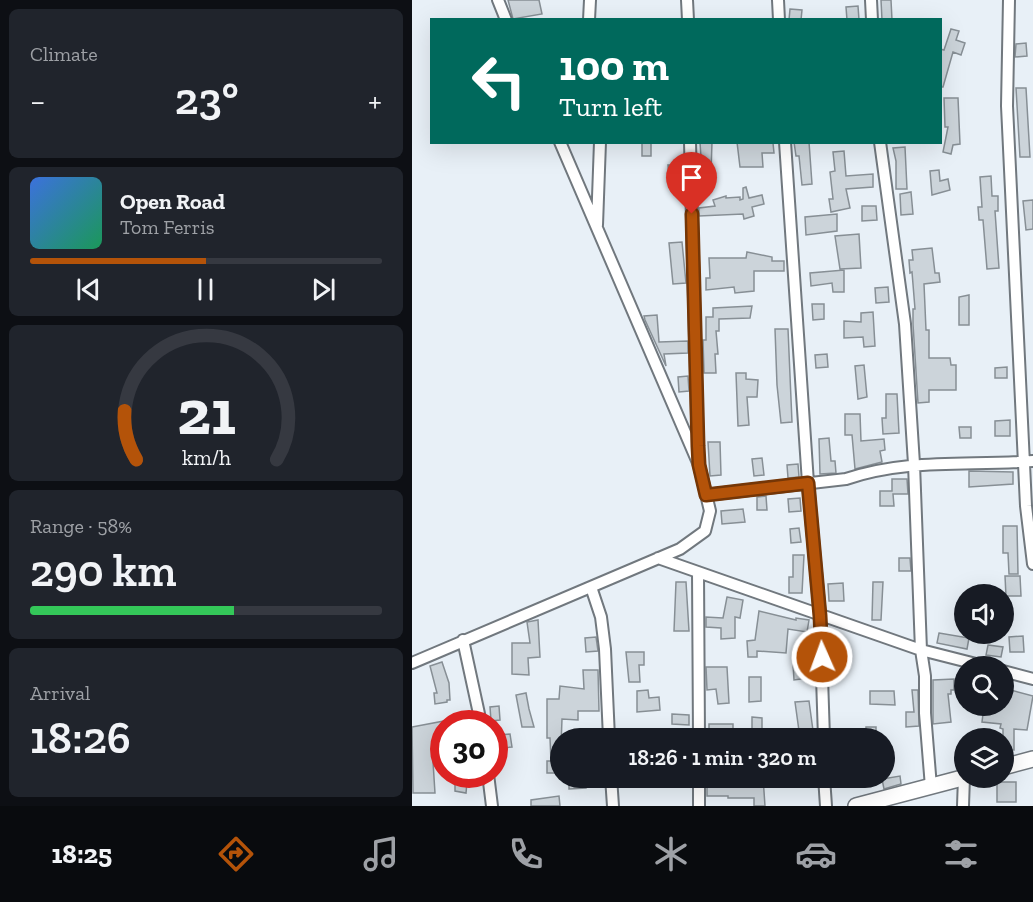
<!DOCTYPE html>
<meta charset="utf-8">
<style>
body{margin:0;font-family:"Zilla Slab",serif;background:#20242c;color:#f1f3f6;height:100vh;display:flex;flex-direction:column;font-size:22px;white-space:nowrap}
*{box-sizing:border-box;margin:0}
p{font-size:20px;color:#9ea1a6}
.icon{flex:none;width:33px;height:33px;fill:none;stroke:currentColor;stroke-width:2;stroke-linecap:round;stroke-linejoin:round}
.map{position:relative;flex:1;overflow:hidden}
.sheet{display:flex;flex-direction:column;gap:9px;padding:9px;background:#0d0f14;width:412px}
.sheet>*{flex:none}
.top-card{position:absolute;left:18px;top:18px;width:512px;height:126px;border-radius:0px;box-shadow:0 6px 24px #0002;background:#00695c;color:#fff;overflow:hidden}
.controls{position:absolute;left:542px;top:584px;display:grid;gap:12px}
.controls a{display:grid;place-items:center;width:60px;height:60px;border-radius:50%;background:#171b24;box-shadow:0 6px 24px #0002;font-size:30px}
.speed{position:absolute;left:18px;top:710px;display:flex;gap:12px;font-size:30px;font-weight:700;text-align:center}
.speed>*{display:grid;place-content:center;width:78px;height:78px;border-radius:50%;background:#171b24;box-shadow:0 6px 24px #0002;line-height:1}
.speed .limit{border:9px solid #d22;background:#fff;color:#111}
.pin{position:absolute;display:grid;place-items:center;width:51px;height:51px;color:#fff;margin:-62px -26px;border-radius:50% 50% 50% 0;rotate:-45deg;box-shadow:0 0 6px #0007}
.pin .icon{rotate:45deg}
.me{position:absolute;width:66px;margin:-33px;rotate:358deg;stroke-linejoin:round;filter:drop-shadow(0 0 4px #0008)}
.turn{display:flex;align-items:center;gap:21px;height:126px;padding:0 30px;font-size:27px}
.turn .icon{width:78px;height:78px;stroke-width:2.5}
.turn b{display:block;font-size:42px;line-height:51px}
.big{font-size:45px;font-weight:600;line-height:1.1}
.sheet .tile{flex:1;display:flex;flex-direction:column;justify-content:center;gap:9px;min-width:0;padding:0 21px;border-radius:9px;background:#20242c}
.sheet .dial{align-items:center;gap:0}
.dial svg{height:156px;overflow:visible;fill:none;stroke:#363941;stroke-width:7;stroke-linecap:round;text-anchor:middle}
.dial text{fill:#f1f3f6;stroke:none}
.song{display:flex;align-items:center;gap:18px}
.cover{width:72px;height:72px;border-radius:9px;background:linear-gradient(135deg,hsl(220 70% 55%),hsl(150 70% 35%))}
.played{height:6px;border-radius:3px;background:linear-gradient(90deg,#b45309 50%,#363941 50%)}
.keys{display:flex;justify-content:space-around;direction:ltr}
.heat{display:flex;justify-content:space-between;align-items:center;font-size:33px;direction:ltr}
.charge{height:9px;border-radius:4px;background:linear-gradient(90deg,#34c759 58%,#363941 0)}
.trip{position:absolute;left:138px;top:728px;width:345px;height:60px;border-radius:30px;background:#171b24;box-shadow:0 6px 24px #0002;font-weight:600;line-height:60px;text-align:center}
.tabs{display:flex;height:96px;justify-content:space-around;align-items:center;background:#090b0e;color:#9ea1a6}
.tabs .icon{width:42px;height:42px}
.tabs .on{color:#b45309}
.tabs b{font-size:27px;color:#f1f3f6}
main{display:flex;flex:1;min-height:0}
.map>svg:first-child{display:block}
.building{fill:#ccd4da;stroke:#878f95;stroke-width:1.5}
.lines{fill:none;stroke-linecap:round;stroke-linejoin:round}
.street-casing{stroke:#71787e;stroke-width:14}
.secondary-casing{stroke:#71787e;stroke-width:18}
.street{stroke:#fff;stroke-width:10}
.secondary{stroke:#fff;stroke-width:15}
.route-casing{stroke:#753606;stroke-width:15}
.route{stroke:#b45309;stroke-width:10}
</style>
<main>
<section class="sheet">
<div class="tile"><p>Climate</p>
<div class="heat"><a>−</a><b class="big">23°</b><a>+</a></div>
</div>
<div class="tile">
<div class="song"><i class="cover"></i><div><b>Open Road</b><p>Tom Ferris</p></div></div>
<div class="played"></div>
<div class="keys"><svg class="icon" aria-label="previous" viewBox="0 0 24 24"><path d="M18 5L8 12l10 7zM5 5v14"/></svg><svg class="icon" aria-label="pause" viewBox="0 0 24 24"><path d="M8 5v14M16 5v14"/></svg><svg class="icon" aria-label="next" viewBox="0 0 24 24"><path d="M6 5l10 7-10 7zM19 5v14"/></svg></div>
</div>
<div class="tile dial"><svg viewBox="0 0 100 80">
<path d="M14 69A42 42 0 1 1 86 69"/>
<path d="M14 69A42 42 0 0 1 8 44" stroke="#b45309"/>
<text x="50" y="56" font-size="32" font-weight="700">21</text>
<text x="50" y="72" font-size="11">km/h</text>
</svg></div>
<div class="tile"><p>Range · 58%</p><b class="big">290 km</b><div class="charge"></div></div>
<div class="tile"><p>Arrival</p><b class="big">18:26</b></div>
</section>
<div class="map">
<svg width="621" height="806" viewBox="0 0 621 806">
<rect width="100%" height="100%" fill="#e8f0f7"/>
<path class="building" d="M96,0H127L130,14L101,19Z
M469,0H479L480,20H470Z
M446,6L447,20H435L434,7Z
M378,9L390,10L389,20H377Z
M539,29L547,31L544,40L553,43L549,55L541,52L531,87H528V49L532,50Z
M614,43L615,56L603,57L604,44Z
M604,88H614L618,157H608Z
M532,98H546L548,144L541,145L539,154L531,152L536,127H533Z
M230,142H239V156H230Z
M288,142H300L299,173L290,174Z
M325,142L361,143L362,153H350L351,167H328Z
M382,142H397L400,184L390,185L387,156H384Z
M493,147L495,189H484V161L481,148Z
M432,151L434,176L461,174V187L434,189L438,208L419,212L417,199H421L418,172L423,171L421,152Z
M256,165H269V178H257Z
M527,170L528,181L536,179L538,190L520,195L518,171Z
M579,176L580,196H586V211H583L587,268L575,269L571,220H567L566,207H570L568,177Z
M334,187L337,198L350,195L352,204L340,207L342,216L332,219L331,214L287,216V208L303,206L301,200L314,196V198L328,197V200L331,199V188Z
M499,192L501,214L489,215L488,194Z
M621,200V229L614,230L611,201Z
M450,206H464L465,220L450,221Z
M425,214V231L394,235L393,217Z
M447,234L449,268L428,269L423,236Z
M270,242L274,283L261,284L257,243Z
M520,248L523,273H527L528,282L512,284L514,330H517V358H538L539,365H544V390H517V402L506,403L501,324V309H503L500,272L498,273L497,260H501L500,250Z
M335,252L360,257V261H372V271H342V291L323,293L322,287L294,290V278H298L297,258H334Z
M432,270V292H421L420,283L399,286L398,273Z
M476,287L477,302L464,303L463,288Z
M557,295V325H547V297Z
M400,304H412V319L401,320Z
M340,306L338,318L307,319V331H304L306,354H303L304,373H292L291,340H294V317H301V308Z
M461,312L463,346L452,347L451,337L432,338V321L449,322V313Z
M245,315L247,342L276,341V353L252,354L254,366L233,320L232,316Z
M363,329H376L380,422L369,423L365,385Z
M415,354L416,367L404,368L403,355Z
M452,365L455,397L446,399L443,366Z
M595,367V378H583V368Z
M324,373H334V379L346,380L345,397H335L337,425L326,426Z
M276,376L277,391L267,392L266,377Z
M474,394H485L487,433L471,434L470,418H474Z
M433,414H448L449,441L472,439L473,450L468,451L470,462L443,469L440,435H433Z
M598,420V436H583V421Z
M547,427H559V438H548Z
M417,438L419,461H423L424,473L408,474L407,439Z
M296,442H308L309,475L298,476Z
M350,458L352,475L342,476L340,459Z
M386,464L387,477L376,478L375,465Z
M557,471L601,472V484L557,487Z
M480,479H495L496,494H481L482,506H468V491H480Z
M354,496L355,510H345V497Z
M388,498L389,511L377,512L376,499Z
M331,509L333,522L310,524L309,511Z
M591,526H605L606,574H597L596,553H591Z
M387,528L389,542L379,543L378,529Z
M381,555H392L390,593H377V577H381Z
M487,558H498L499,571H487Z
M593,576H608L609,596H594Z
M264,582H274L277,631H262Z
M461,582H471L469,620H460Z
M431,583L432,601H417L416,584Z
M315,597L331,600L328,618L323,617V638L309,639V628L294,627V617L311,618Z
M347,611L384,620V618L397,620L395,632L376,629L374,653L345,651V657H336L335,641L343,640Z
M126,620L128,657L116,658L117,675L100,674V643H118L115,622Z
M527,633L557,638L555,649L525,643Z
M611,636L612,652H598L597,637Z
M184,637L186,651L174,652L173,638Z
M576,645L591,647L589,657L574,655Z
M214,652H232V665H227L228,682H217Z
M30,662L37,683L38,700H35V702L23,704L22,693H25L18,666Z
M395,663L396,678L382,680L381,664Z
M294,667H315L317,703L306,704L304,689L295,690Z
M171,670H186L187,711H166V720L150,719L148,773H135V761H139L138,738H135V699H147L148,686L172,689Z
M337,677H349V701L337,702Z
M542,679V690H539V694H536L539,722L521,724V680Z
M595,689L621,696L615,730L602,729V750H591V729L588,728L589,724L570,722L572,706L590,709Z
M236,690L237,698L247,697L248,710L225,712V691Z
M500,690H506L507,726L494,727V712H502Z
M458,691H482L483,705L458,704Z
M114,693L117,709L122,727H110L104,695Z
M397,701L402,738H388L383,702Z
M87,706L88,720L79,721L78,707Z
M260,714L277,715V725L260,724Z
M340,717L350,718V738H340Z
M32,721L31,746H20L23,793H1L0,727Z
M297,724H321V738H297Z
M454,727H464V738H454Z
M98,734L100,747L89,748L87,735Z
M488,776L489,784L472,789L470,779Z
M340,777H351L353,806H342V798H316V796H295V785L341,786Z
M157,778H173L174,788L157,789Z
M43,781L55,782L54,793L43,791Z
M585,782H604V802H585Z
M147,796L148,806H119V800Z"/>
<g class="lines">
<g class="street-casing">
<path id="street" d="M86,0L94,20
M275,0L276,20
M366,0L367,20
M459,0L460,20
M597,0L595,106L614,506L621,564
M177,20L178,0
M278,142L286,455
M373,142L396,483L408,616L412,738
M468,142L493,324L502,464L509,650L513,676V713L519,787
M185,225L188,142
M294,495L434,479C497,458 556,466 621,461
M246,558L509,650L572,666
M286,572L287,738
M179,587L189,617L193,649L197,738
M51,640L69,723
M0,663L268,549L293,531L298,511L287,465L148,142
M591,671L621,679
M76,774L80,806
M199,777L201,806
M287,777V806
M412,777L414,806
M551,806L552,777"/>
</g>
<g class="secondary-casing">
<path id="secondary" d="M591,767L621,759
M444,806L554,777"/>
</g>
<use href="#street" class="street"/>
<use href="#secondary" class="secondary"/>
</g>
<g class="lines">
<g class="route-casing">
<path id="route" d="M280,214L286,446L287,465L294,495L396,483L408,616L410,657"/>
</g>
<use href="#route" class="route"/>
</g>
</svg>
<div class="controls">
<a><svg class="icon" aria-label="sound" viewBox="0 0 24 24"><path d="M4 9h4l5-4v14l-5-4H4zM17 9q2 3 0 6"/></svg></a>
<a><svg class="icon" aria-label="search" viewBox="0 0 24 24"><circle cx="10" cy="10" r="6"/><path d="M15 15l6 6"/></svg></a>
<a><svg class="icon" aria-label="layers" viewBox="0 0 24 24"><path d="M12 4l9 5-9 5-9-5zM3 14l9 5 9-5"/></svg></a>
</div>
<div class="speed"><div class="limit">30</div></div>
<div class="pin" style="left:280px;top:214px;background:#d93025"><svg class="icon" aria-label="arrive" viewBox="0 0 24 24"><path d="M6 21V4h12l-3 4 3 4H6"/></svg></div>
<svg class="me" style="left:410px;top:657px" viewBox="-20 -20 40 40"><circle r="17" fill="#b45309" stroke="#fff" stroke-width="3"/><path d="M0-11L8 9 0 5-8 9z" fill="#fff"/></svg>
<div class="trip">18:26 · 1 min · 320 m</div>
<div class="top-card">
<div class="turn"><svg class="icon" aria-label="left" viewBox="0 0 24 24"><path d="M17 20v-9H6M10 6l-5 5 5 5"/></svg><div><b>100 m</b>Turn left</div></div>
</div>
</div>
</main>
<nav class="tabs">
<b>18:25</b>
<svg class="icon on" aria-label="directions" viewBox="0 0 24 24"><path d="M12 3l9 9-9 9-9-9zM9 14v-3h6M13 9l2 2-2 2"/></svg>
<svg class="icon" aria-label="music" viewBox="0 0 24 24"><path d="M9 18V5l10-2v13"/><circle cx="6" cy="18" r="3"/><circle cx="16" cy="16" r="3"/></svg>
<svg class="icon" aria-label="phone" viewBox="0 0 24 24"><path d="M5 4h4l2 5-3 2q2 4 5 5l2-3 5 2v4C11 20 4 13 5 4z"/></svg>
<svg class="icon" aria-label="climate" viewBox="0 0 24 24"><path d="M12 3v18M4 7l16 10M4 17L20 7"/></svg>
<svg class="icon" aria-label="car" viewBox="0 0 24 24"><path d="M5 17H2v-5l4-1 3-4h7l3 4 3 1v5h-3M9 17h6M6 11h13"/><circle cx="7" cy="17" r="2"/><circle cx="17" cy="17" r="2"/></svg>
<svg class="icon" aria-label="filters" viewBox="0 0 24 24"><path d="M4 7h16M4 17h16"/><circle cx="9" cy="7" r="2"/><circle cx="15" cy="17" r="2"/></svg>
</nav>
